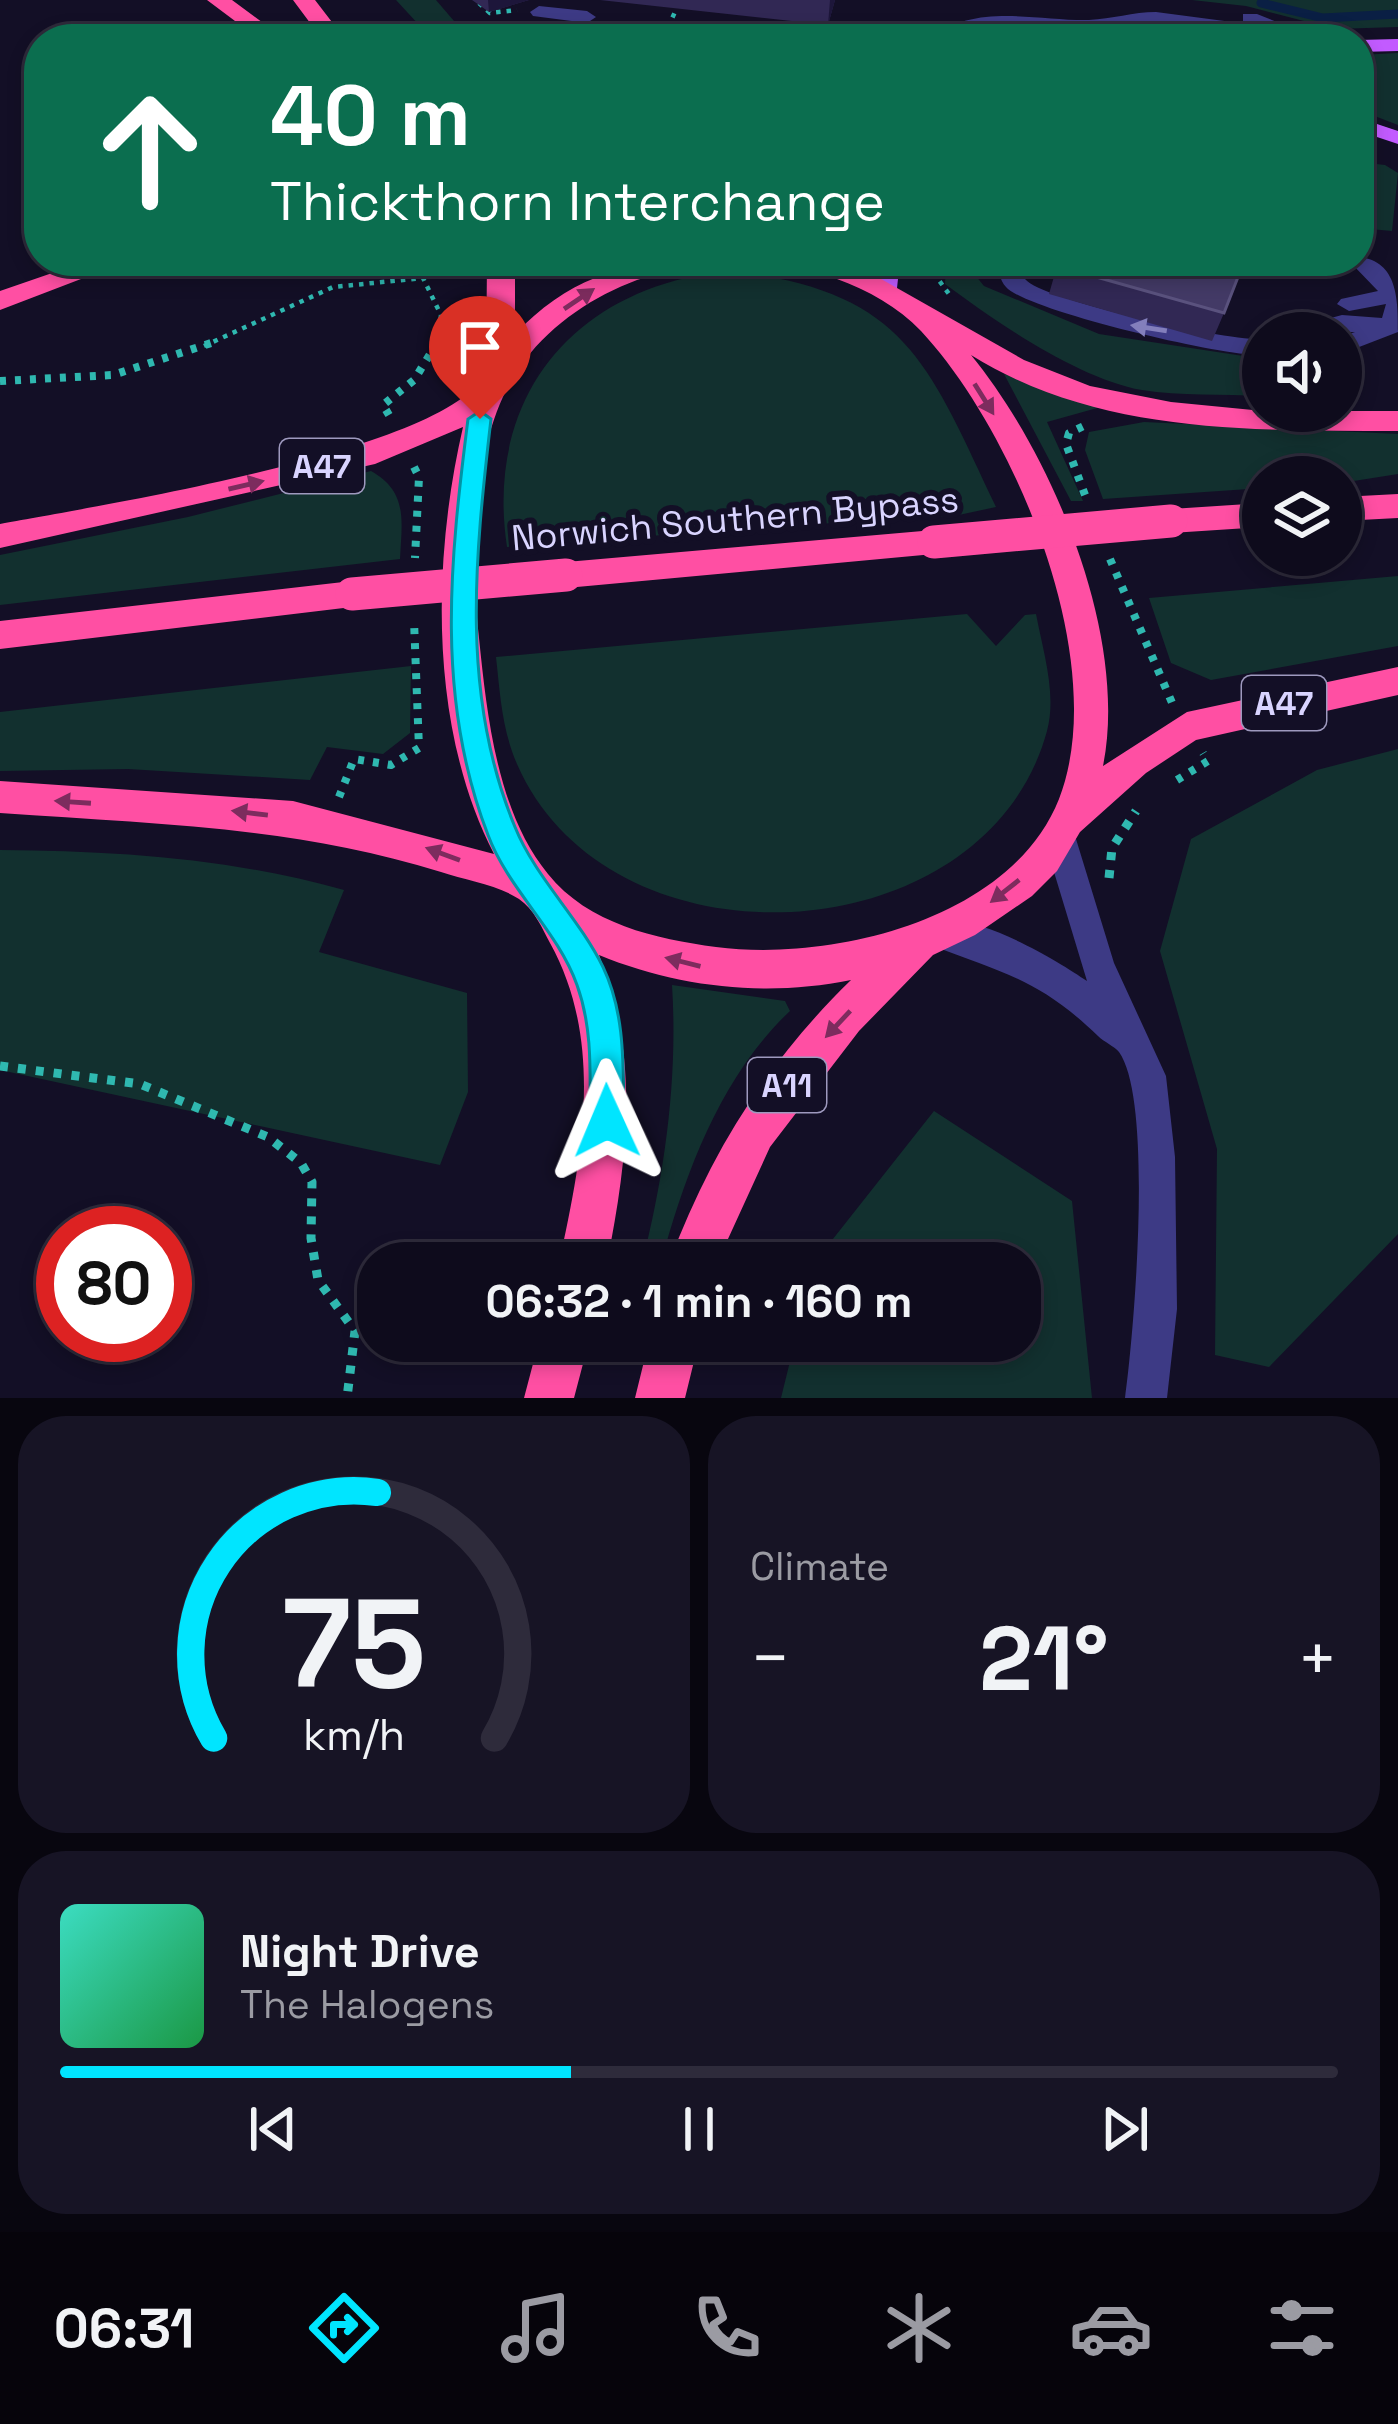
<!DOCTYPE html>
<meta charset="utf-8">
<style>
body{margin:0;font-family:"Space Grotesk",sans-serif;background:#171425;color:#f1f3f6;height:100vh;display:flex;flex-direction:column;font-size:45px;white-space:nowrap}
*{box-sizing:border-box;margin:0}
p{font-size:39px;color:#9b9ba3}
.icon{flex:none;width:66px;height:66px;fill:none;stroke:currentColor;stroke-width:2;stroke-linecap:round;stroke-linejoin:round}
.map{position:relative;height:1398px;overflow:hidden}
.panel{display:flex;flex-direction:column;gap:18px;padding:18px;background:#08060f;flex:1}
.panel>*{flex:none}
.top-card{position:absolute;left:24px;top:24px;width:1350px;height:252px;border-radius:48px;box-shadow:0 6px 18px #0003,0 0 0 3px #2e2b3b;background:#0b6e4f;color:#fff;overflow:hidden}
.buttons{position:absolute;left:1242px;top:312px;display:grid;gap:24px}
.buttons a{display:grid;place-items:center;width:120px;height:120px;border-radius:50%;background:#0e0b1c;box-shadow:0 6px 18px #0003,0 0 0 3px #2e2b3b;font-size:60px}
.speed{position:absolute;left:36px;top:1206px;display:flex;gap:24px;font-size:60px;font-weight:700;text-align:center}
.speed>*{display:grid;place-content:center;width:156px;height:156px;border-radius:50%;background:#0e0b1c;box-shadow:0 6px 18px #0003,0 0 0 3px #2e2b3b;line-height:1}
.speed .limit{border:18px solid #d22;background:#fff;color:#111}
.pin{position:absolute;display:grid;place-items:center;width:102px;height:102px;color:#fff;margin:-123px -51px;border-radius:50% 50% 50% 0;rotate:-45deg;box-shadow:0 0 12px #0007}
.pin .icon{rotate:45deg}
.me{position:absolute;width:132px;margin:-66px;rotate:359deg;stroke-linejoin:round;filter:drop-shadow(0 0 9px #0008)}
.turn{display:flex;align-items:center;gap:42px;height:252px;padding:0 48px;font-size:54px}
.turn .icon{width:156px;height:156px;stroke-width:2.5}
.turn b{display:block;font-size:84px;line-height:102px}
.big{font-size:90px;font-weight:700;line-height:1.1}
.panel .widget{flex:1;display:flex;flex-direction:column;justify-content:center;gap:18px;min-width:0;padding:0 42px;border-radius:48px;background:#171425}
.panel .dial{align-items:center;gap:0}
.dial svg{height:312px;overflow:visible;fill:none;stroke:#2e2b3b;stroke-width:7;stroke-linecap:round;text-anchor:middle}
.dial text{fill:#f1f3f6;stroke:none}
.song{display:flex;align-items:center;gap:36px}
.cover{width:144px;height:144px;border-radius:18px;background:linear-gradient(135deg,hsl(170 70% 55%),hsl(140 70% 35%))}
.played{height:12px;border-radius:6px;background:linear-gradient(90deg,#00e5ff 40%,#2e2b3b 40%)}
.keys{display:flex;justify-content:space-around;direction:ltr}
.heat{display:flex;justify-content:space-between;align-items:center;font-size:66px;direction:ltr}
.panel .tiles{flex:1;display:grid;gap:18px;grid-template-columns:1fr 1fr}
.widget:last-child{grid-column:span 2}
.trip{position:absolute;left:357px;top:1242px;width:684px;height:120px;border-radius:48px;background:#0e0b1c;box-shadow:0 6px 18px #0003,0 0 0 3px #2e2b3b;font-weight:700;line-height:120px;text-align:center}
.tabs{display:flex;height:192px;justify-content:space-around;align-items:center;background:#06040b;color:#9b9ba3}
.tabs .icon{width:84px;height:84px}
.tabs .on{color:#00e5ff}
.tabs b{font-size:54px;color:#f1f3f6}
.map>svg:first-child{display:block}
.green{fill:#12302f}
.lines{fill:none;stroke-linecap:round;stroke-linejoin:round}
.stream{stroke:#0a1f44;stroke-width:9}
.path-far2{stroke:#2fb8b0;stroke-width:4.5;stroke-dasharray:4.5 6;stroke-linecap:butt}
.path-far1{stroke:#2fb8b0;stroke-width:8;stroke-dasharray:6 9;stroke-linecap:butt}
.path{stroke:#2fb8b0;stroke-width:9;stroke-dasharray:8 10;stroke-linecap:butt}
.minor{fill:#3d3a85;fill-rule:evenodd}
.major{fill:#c25bff;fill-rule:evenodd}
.highway{fill:#ff4fa3;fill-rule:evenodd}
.highway-bridge{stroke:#ff4fa3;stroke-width:33}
.wall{fill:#312854}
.shaded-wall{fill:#1d163a}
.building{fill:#433a66;stroke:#5a527e;stroke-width:3}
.oneway{fill:#7d2c5e}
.oneway2{fill:#837fbc}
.route{fill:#00e5ff;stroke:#0095a6;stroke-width:3}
.labels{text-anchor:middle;stroke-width:12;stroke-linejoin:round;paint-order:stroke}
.shield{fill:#130f26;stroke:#9e99be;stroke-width:3}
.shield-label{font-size:33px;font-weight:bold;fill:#d9d4ff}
.street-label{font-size:36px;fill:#d9d4ff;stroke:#130f26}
</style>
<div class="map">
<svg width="1398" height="1398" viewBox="0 0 1398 1398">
<rect width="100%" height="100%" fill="#130f26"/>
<path class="green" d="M396,0H436L460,28L505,39H432Z
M1192,0H1398V27L1335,29L1246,6Z
M1398,53V125L1359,110V55Z
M1359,162L1385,165L1398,173L1392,231L1359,228Z
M946,261H982L975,275L984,286L1099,334L1263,359V396C1223,394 1180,396 1142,390C1079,379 996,322 945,284Z
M728,271C905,290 927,361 996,507L954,516L816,524L787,509L741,512L714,531L507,547C484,394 577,286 728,271Z
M1004,374L1108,405L1047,422L1083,501H1071Z
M1144,422L1398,434V474L1341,483V477H1263V488L1103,499L1085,450L1089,432Z
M371,471C408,492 402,520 400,559L0,605V555L188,517Z
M1398,576V646L1211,680L1171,663L1149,598Z
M967,614L996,646L1025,615L1036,614C1043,651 1057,694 1047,731C986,956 610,977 517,764C502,730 500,693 496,657Z
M411,666L410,733L383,754L327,747L310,780L128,769L0,771V712Z
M1398,749V1234L1269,1367L1215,1355L1217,1149L1160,951L1191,839L1317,770Z
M0,850C118,851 230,858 344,890L319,952L467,993L468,1092L440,1165L0,1070Z
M672,985L785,1001L790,1011C721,1076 685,1173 661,1263H642C665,1173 678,1078 672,985Z
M934,1111L1072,1201L1092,1398H781L795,1341H1020V1263H814Z"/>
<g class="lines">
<path class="stream" d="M1261,3L1323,18L1398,14"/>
<path class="path-far2" d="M479,3L490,13L517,10
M668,27L675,12
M940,261L938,279L949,294
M204,346L333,287L423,278L441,315L436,346"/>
<path class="path-far1" d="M0,381L113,375L211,343
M389,415L383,405L414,380L437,343
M414,467L419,477L415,558
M1085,495L1066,444L1069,433L1088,424
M1110,559L1173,705
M1177,780L1208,761L1203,753
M339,797L354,759L391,765L419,748L414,621"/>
<path class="path" d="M1109,878L1112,848L1136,811
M0,1066L140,1084L268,1137L301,1163L312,1182L311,1238L318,1280L355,1331L347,1398"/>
<path class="minor" d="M539,6L587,11L596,17L587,23L533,16L530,12Z
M1156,12L1232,22L1276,39L1156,23L1089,31L1010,27L955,39H930C974,2 1037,21 1089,20C1112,19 1133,12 1156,12Z
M1243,14H1257L1319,39H1292L1243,22Z
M734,28L741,30V39H723Z
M1359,257C1398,261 1398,300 1398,332L1341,354V337L1355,332L1290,333L1294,328L1342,315L1382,318L1386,304L1349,311L1337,304L1341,299L1378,291L1351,263Z
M996,261H1018C1019,263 1024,277 1025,279C1043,301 1232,342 1263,339V355C1229,358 1027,311 1006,287C1000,281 998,269 996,261Z
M1060,825L1071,829L1076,839L1114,963L1166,1076L1175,1157L1177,1309L1167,1398H1125C1134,1333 1154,1101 1119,1052C1114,1046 1104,1042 1098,1036C1039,979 1003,973 931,945L926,934L931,923C970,908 1055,959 1087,981L1044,839L1049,829Z"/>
<path class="major" d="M1398,39V51L1359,52V40Z
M1359,118L1398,131V144L1359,131Z
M878,261H900L896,297L888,299L876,292Z"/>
<path class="highway" d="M207,0H232L285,39H259Z
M293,0H315L345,39H322Z
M87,261H128L0,310V291Z
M487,261H515V334C566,281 620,261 692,261C679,274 655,274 637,280C594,296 553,323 525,360C470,431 470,553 479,638C487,715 497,812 548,874C588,924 656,939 716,947C832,962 1011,920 1059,799C1112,662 1015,432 921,331C898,307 868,290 837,279C822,274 803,272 792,261H838L867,271L1024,360L1090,386L1171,402L1263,411H1398V431C1251,430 1100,435 971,355C1053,455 1129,637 1103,766L1187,712L1398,667V695L1196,740L1146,773L1080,832L1057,871L1032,896L975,935L933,955L859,1031L770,1147L717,1263H669C710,1153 767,1062 851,980C767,997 679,988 599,955C640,1058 628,1156 607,1263H559C582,1158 605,1042 550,943C542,928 534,909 519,899C498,885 465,880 441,872C292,826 154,824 0,813V781L293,801L494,854C429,728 432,561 463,427L375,464L0,548V524C90,507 451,451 486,372Z
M1398,494V518L1341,521V497Z
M1263,503V527L1171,533L1155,521L1171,509Z
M934,530L950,542L934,554L566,588L554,584L549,575L554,566L566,562Z
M352,581L364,585L369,594L364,603L352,607L0,649V621Z
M539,1341H589L574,1398H524Z
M649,1341H699L685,1398H635Z"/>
<path class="highway-bridge" d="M934,542L1171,521
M352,594L566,575"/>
</g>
<path class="wall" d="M472,0H529L489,12Z
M600,0H835L828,25Z
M1057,266L1224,313L1212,341L1049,294Z"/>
<path class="shaded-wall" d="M488,0H529L489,12Z
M830,0H835L828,25Z"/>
<path class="building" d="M1059,261H1179L1238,277L1224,313L1057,266Z"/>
<defs><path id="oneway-solid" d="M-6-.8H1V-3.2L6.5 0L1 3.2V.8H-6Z" transform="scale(3)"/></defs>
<g class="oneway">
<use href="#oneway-solid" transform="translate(579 299) rotate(-34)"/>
<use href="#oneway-solid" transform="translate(984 399) rotate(58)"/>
<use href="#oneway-solid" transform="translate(246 485) rotate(-13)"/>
<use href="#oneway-solid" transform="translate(73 802) rotate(-176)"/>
<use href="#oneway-solid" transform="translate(250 813) rotate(-173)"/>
<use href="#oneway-solid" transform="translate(443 854) rotate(-160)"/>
<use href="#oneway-solid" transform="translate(1005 891) rotate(142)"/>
<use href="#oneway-solid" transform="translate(683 962) rotate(-166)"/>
<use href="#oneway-solid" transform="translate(838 1024) rotate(133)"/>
</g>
<use class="oneway2" href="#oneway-solid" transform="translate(1149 328) rotate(-171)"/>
<path class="route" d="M480,411L491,419C475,557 460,695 515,827C535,877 579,918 603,967C626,1015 623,1069 624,1121L619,1133L607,1138L595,1133L590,1121C590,1075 593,1029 577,985C558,931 508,889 488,835C435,698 450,561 468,419Z"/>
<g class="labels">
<g class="shield">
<rect x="280" y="439" width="84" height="54" rx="9"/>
<rect x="1242" y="676" width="84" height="54" rx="9"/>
<rect x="748" y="1058" width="78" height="54" rx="9"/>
</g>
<g class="shield-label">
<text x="322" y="478">A47</text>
<text x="1284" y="715">A47</text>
<text x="787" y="1097">A11</text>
</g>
<g class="street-label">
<text transform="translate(735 518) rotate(-5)" y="13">Norwich Southern Bypass</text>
</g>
</g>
</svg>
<div class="buttons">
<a><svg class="icon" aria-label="sound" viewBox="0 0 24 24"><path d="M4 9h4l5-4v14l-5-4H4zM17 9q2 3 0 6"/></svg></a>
<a><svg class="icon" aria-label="layers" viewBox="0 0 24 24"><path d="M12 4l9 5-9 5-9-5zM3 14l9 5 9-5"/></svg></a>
</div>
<div class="speed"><div class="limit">80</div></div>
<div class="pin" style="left:480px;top:419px;background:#d93025"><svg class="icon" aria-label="arrive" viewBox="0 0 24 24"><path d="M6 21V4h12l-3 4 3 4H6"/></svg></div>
<svg class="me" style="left:607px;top:1121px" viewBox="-20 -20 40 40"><path d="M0-17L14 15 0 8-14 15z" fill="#00e5ff" stroke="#fff" stroke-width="4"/></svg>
<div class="trip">06:32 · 1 min · 160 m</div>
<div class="top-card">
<div class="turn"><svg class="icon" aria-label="ahead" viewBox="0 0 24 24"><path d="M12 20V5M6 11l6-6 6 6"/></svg><div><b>40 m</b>Thickthorn Interchange</div></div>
</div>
</div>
<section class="panel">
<div class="tiles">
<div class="widget dial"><svg viewBox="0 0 100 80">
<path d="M14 69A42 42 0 1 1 86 69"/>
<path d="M14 69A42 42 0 0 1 56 6" stroke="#00e5ff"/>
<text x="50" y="56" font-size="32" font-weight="700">75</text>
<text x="50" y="72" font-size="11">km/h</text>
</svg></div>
<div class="widget"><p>Climate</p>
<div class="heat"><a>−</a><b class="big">21°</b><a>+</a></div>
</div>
<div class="widget">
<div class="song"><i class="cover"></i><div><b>Night Drive</b><p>The Halogens</p></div></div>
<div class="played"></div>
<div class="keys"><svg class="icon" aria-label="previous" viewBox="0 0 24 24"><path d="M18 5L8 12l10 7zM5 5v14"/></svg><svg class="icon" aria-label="pause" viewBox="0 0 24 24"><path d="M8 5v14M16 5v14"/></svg><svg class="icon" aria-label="next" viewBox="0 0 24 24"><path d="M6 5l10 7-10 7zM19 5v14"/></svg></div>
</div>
</div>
</section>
<nav class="tabs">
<b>06:31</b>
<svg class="icon on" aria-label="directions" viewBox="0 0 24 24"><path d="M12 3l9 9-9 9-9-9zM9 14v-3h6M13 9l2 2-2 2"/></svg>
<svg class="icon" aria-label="music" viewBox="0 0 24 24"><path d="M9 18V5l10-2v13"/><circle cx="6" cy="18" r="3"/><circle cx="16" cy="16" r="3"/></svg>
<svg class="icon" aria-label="phone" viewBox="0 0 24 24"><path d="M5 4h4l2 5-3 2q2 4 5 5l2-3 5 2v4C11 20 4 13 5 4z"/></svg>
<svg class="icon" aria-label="climate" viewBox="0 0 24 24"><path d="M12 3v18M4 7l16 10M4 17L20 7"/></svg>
<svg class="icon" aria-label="car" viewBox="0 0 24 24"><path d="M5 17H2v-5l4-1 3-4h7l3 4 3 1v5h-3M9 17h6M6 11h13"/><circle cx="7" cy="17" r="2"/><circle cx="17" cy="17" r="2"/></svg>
<svg class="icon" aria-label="filters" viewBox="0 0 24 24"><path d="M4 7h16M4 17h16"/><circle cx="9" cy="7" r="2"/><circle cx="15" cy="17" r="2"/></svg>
</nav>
